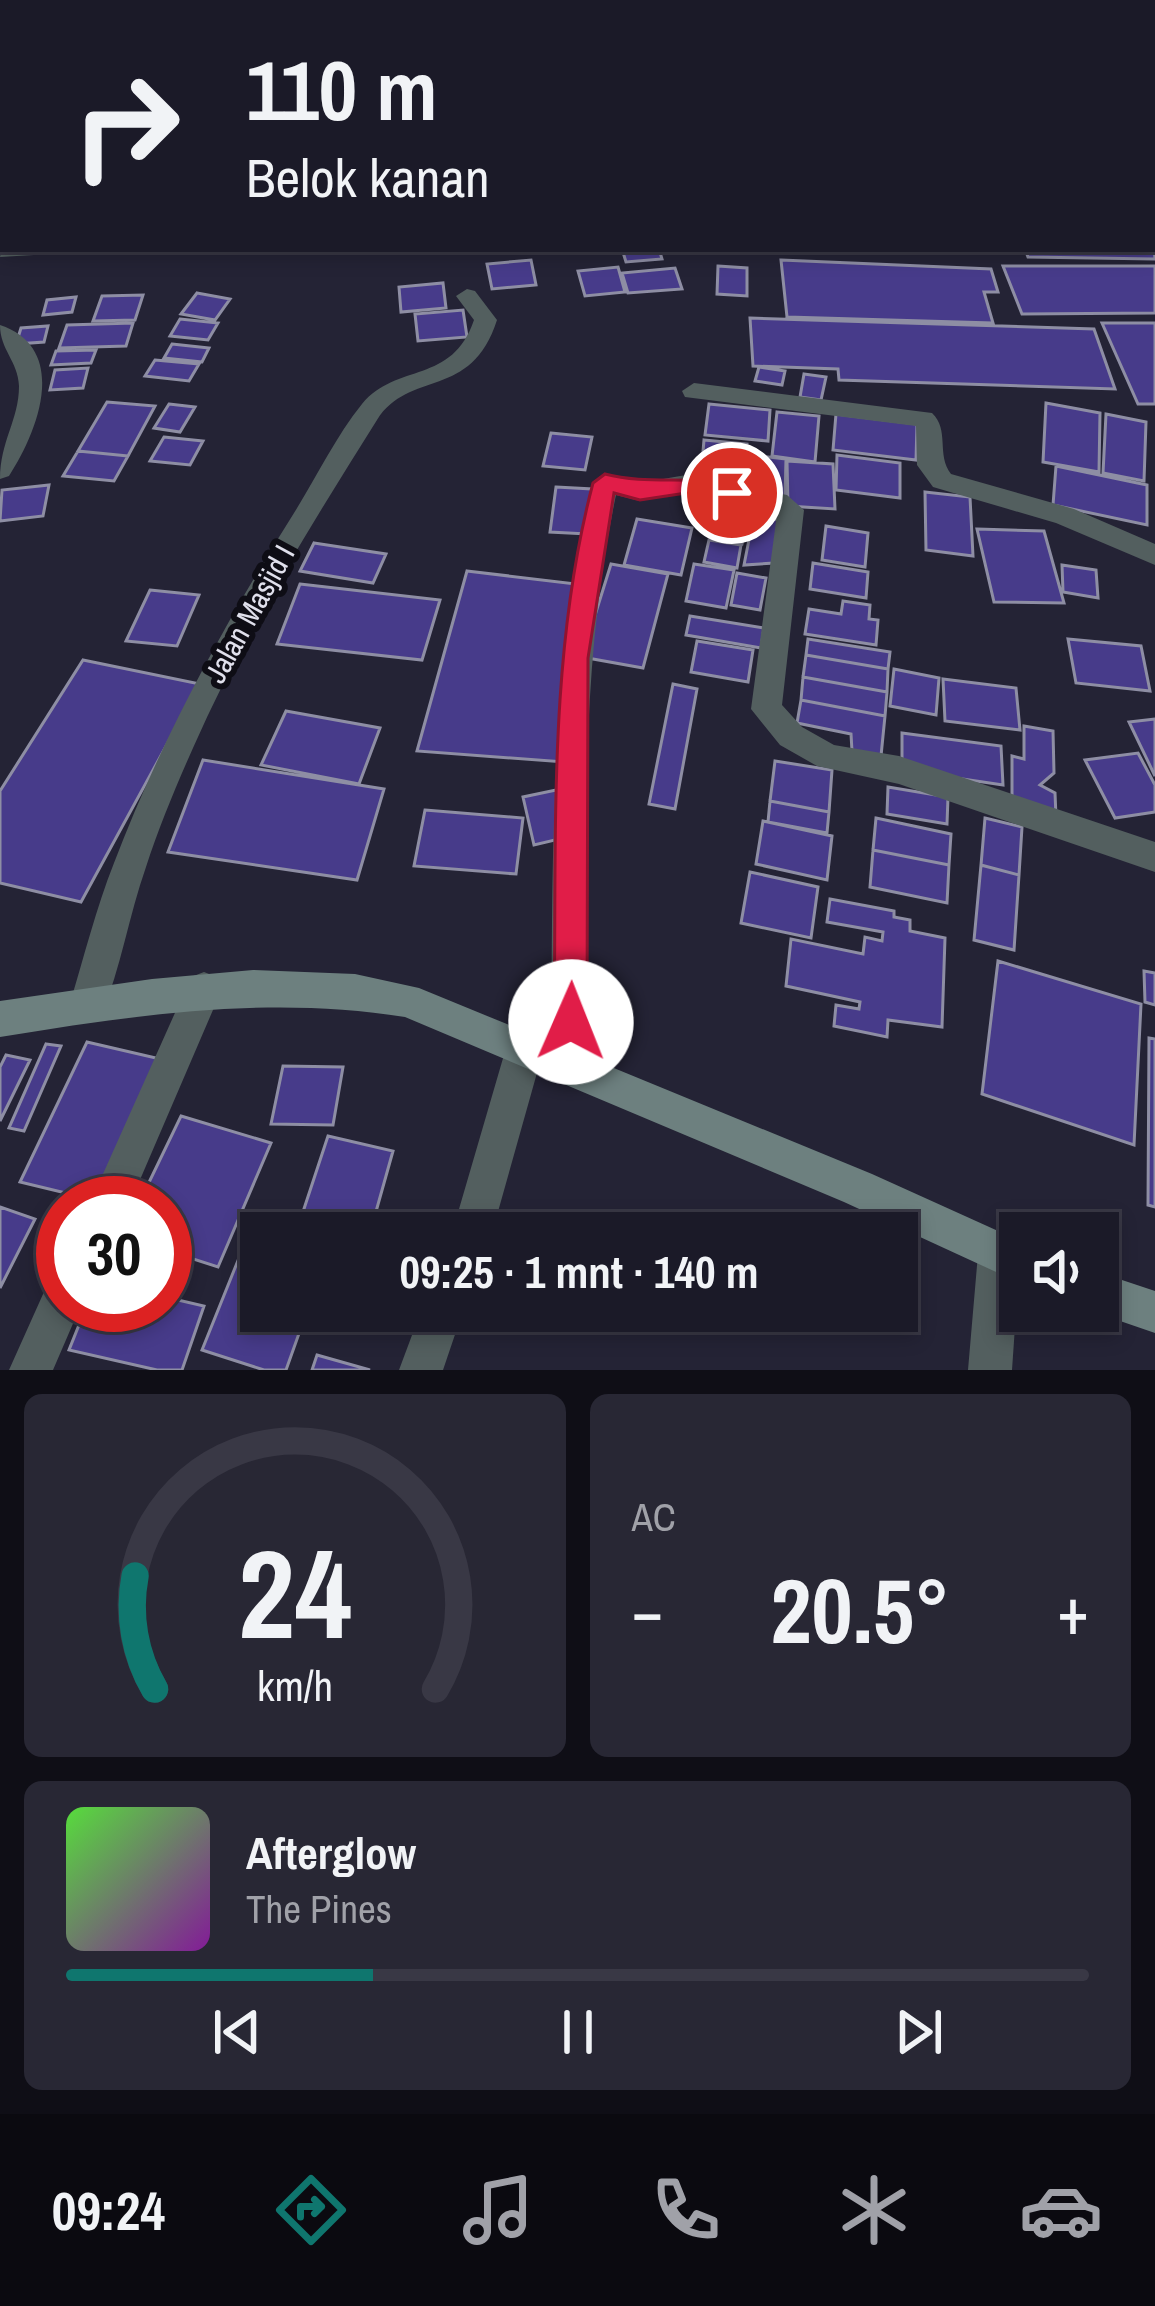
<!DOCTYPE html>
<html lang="id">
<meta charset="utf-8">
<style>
body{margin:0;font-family:"Archivo Narrow",sans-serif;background:#282734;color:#f1f3f6;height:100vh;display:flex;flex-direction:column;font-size:45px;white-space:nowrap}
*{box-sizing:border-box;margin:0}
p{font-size:39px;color:#a0a1a8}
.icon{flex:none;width:66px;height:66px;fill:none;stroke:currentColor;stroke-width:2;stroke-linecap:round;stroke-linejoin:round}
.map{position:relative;height:1370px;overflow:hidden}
.panel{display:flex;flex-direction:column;gap:24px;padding:24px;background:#0f0e16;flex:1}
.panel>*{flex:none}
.guide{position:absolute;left:0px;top:0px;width:1155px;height:252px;box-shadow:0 6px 18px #0003,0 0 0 3px #393845;background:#1b1a28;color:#f1f3f6;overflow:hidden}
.controls{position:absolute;left:999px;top:1212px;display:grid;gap:24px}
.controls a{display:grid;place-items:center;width:120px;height:120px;border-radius:0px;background:#1b1a28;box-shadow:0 6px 18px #0003,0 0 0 3px #393845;font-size:60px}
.speed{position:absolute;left:36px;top:1176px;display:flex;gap:24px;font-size:60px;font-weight:700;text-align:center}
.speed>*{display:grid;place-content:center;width:156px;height:156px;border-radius:50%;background:#1b1a28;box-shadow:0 6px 18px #0003,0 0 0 3px #393845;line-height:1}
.speed .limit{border:18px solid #d22;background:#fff;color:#111}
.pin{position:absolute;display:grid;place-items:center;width:102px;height:102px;color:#fff;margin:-51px;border:6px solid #fff;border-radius:50%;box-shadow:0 3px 12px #0007}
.me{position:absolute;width:132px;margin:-66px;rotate:1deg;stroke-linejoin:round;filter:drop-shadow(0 0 9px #0008)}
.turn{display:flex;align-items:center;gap:42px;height:252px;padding:0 48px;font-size:54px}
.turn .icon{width:156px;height:156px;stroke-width:2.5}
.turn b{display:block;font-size:84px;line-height:102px}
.big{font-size:90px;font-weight:800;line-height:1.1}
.panel .tile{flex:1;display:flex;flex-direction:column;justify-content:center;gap:18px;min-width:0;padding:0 42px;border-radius:18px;background:#282734}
.panel .dial{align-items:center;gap:0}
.dial svg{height:312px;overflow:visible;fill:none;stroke:#393845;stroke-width:7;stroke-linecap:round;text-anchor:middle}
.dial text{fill:#f1f3f6;stroke:none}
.song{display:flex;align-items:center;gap:36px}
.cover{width:144px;height:144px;border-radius:18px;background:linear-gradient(135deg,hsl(110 70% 55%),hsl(290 70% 35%))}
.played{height:12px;border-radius:6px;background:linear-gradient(90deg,#0f766e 30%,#393845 30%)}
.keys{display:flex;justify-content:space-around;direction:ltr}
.heat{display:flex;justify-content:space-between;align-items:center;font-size:66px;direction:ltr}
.panel .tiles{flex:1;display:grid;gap:24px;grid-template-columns:1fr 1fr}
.tile:last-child{grid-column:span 2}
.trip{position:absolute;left:240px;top:1212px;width:678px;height:120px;border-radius:0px;background:#1b1a28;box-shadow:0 6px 18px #0003,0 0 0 3px #393845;font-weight:800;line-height:120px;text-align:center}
.tabs{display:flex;height:192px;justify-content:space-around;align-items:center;background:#0b0a10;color:#a0a1a8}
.tabs .icon{width:84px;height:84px}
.tabs .on{color:#0f766e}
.tabs b{font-size:54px;color:#f1f3f6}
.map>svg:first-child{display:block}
.building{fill:#473b8a;stroke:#8e8ea4;stroke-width:3}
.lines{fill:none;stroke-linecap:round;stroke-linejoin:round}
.street{fill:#535f5f;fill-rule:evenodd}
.secondary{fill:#6d807f;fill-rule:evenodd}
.route{fill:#e11d48;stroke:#92132f;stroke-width:3}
.labels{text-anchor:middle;stroke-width:12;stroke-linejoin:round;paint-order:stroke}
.street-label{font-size:30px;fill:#e0e0ec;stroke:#0e0d15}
</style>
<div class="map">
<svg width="1155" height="1370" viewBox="0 0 1155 1370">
<rect width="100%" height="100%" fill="#242335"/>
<path class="building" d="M1152,222L1155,259L1028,257L1025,249H1152Z
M622,249H659L662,259L626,262Z
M531,260L536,285L492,289L487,264Z
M781,260L991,269L998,292H984L993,323L787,317Z
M718,266L747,268V296L717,294Z
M1003,266H1155V313L1022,314Z
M618,267L625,292L585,296L578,271Z
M675,268L682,289L628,293L622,273Z
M443,283L446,308L401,312L399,287Z
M197,293L230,299L215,320L181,314Z
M143,295L135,320L93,321L102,296Z
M76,297L72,312L43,315L47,300Z
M463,310L467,337L418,341L415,314Z
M750,318L1094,329L1115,389L839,380L838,369L753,366Z
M180,319L218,323L208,340L170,336Z
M133,323L126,346L59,348L67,325Z
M1102,323H1155V404H1138Z
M48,326L44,342L16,344L21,328Z
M172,344L209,348L202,362L164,358Z
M96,350L91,363L51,365L56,351Z
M155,360L199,364L189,381L145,376Z
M759,367L785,371L782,385L755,381Z
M88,368L83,388L50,390L55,370Z
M804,374L826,377L821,400L800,397Z
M107,402L155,406L128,456L78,451Z
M1046,403L1100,413L1099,472L1043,462Z
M169,404L195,407L180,432L154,428Z
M709,404L770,410L768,441L705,435Z
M777,412L819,416L815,462L772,456Z
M836,414L917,424L916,460L833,450Z
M1106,414L1146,422L1144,481L1103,473Z
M551,433L592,437L585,470L543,466Z
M164,437L203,441L190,465L150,461Z
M704,440L747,444L745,491L700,486Z
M78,451L128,456L114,481L63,476Z
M750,455L786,459L785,498L748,495Z
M837,455L900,463V498L836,490Z
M787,461L833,464L835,509L788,506Z
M1056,466L1147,485V525L1053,505Z
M49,485L43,516L0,521L2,490Z
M556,487L592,489L587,534L550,532Z
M925,492L970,497L973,556L926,550Z
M754,514L783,521L774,563L744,565Z
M715,517L747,522L742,544L711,539Z
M637,519L692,528L681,575L624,565Z
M826,526L868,533L865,567L822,560Z
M977,529L1044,531L1064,603L994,602Z
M709,540L741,545L737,568L704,562Z
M314,543L386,554L373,583L300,571Z
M813,563L868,572L866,598L810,589Z
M611,564L668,574L643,668L582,657Z
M694,564L734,570L726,608L686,601Z
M1062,565L1096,570L1098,598L1063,592Z
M467,571L576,584L564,762L417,751Z
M737,573L766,578L760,610L731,605Z
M300,584L440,600L422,660L277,644Z
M150,590L199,595L177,646L126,641Z
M843,601L870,605L869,619L878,620L876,645L805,634L809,609L841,614Z
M690,616L764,628L761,648L686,635Z
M808,639L890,652L888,669L806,655Z
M1068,639L1141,646L1150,691L1076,683Z
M697,641L753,650L748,682L691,672Z
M806,655L888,669L887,692L803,677Z
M83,660L200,684L81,902L0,883V791Z
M894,669L939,678L936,715L890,706Z
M803,677L887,692L885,716L801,700Z
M943,679L1016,688L1020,730L945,721Z
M673,684L697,689L675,809L649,804Z
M801,700L885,716L881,756L852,751L851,734L797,723Z
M286,711L380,728L359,784L261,765Z
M1155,719V776L1129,722Z
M1024,726L1053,731L1054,773L1040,785L1055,793L1056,817L1012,804V756L1024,759Z
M902,733L1001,746L1003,785L902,770Z
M1138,753L1155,785V812L1115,818L1085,760Z
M203,760L384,789L357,880L168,852Z
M775,761L832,770L829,812L770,801Z
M888,787L948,797L947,824L887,814Z
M556,790L568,837L534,845L523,797Z
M770,801L829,812L827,833L768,822Z
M425,810L523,818L516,874L414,866Z
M876,818L951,834L949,865L873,850Z
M985,818L1022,827L1019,875L981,865Z
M763,821L832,836L827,880L756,864Z
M873,850L949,865L947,903L870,887Z
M981,865L1019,875L1014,950L974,940Z
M750,872L818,887L811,938L741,923Z
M830,899L894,911V917L910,920V931L945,938L942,1027L888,1020L887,1037L834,1026L836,1005L859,1009L860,1002L786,986L791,939L863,954L865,937L882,941L883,932L827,922Z
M998,961L1141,1004L1134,1145L982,1094Z
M1144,971L1155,973V1005L1145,1002Z
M1149,1038L1155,1039V1207L1148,1205Z
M87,1042L169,1061L107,1203L20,1182Z
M46,1044L61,1046L24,1131L9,1128Z
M6,1055L30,1060L0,1121V1067Z
M283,1066L343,1067L333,1125L271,1124Z
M181,1116L271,1143L218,1267L165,1250V1203H139Z
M328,1136L393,1151L370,1233H296Z
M0,1207L35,1219L0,1288Z
M241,1253L261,1259V1311H307L286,1370H264L202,1350Z
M165,1297L204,1306L182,1370H157L69,1350L87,1305H165Z
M317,1355L370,1370H312Z"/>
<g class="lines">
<path class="street" d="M176,0H199L201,3H178Z
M346,0H362L364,3H348Z
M3,87V99L0,100V88Z
M1152,208H1155V220H1152Z
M3,244V249H45L34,255L0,257Z
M467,289L475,291L497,320C471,401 409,369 377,420C311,525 243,634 193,748C176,786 159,827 146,867C129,915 121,968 101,1016L88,1021L75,1016L70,1003C84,957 96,908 114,863C161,740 224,624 294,513C316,478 336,436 362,404C397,362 452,385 474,320L456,296Z
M0,325C71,349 37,433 9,476L0,479C0,441 19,420 19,386C18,361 0,350 0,325Z
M694,383L932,413C950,430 936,455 951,474L1074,509L1155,544V565L1056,523L933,487L917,465L916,426L685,397L682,391Z
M605,474L640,483L686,475L787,495L804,510L782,705L802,727L834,745L899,756L1155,842V872L899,784L817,766L780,745L751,709L777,514L686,493L640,501L616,495C576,684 587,875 589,1067L583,1080L570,1086L557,1080L551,1067C553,870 548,676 592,483Z
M204,972L217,977L222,989L130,1203H90L191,977Z
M525,1029L538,1035L544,1048L492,1233H452L506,1048L512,1035Z
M999,1233L1014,1239L1020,1254L1012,1370H968L978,1254L984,1239Z
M63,1277V1305H81L53,1370H9L48,1283Z
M421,1311H463L443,1370H399Z"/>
<path class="secondary" d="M253,970L355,974L419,988L872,1174L1020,1241V1283L844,1202L405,1017C268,995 136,1015 0,1037V1001L152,979Z
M1098,1272L1155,1291V1333L1091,1311H1098Z"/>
</g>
<path class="route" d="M605,474C651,486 694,474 740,487L744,493L732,502L686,493L640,500L614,493L588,658L587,1022L582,1033L571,1038L559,1033L554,1022C557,842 547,657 593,483Z"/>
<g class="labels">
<g class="street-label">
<text transform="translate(250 614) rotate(-61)" y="10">Jalan Masjid I</text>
</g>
</g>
</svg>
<div class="controls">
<a><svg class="icon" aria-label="sound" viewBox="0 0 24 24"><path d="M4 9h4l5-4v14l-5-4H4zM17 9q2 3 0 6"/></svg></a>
</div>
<div class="speed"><div class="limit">30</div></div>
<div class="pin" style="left:732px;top:493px;background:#d93025"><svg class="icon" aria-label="arrive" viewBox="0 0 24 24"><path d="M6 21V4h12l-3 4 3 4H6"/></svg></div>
<svg class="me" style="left:571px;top:1022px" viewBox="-20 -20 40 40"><circle r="19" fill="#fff"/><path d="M0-13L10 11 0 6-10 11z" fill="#e11d48"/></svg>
<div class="trip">09:25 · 1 mnt · 140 m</div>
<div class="guide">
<div class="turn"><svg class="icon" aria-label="right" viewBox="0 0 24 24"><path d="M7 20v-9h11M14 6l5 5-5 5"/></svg><div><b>110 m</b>Belok kanan</div></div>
</div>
</div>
<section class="panel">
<div class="tiles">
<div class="tile dial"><svg viewBox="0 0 100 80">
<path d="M14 69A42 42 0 1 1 86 69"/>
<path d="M14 69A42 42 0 0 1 9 40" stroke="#0f766e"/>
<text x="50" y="56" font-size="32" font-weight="700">24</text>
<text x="50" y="72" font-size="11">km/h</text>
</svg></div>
<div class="tile"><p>AC</p>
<div class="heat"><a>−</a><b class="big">20.5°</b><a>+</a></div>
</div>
<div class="tile">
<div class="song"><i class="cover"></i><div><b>Afterglow</b><p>The Pines</p></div></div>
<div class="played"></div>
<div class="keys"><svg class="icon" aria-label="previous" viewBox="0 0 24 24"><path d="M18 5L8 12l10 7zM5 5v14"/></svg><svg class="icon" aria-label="pause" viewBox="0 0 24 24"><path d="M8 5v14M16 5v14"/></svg><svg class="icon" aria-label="next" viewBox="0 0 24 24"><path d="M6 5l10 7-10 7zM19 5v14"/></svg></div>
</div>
</div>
</section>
<nav class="tabs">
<b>09:24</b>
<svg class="icon on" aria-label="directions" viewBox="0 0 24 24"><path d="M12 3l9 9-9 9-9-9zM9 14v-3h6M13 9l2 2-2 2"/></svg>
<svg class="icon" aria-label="music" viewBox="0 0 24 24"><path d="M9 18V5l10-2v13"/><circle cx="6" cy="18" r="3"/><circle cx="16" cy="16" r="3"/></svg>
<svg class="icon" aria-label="phone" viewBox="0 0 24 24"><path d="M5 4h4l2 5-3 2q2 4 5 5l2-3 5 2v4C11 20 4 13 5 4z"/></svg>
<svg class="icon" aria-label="climate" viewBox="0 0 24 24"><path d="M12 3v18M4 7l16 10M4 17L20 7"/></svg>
<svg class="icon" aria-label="car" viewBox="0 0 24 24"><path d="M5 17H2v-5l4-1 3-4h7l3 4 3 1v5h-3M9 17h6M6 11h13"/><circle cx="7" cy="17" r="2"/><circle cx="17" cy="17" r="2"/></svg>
</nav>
